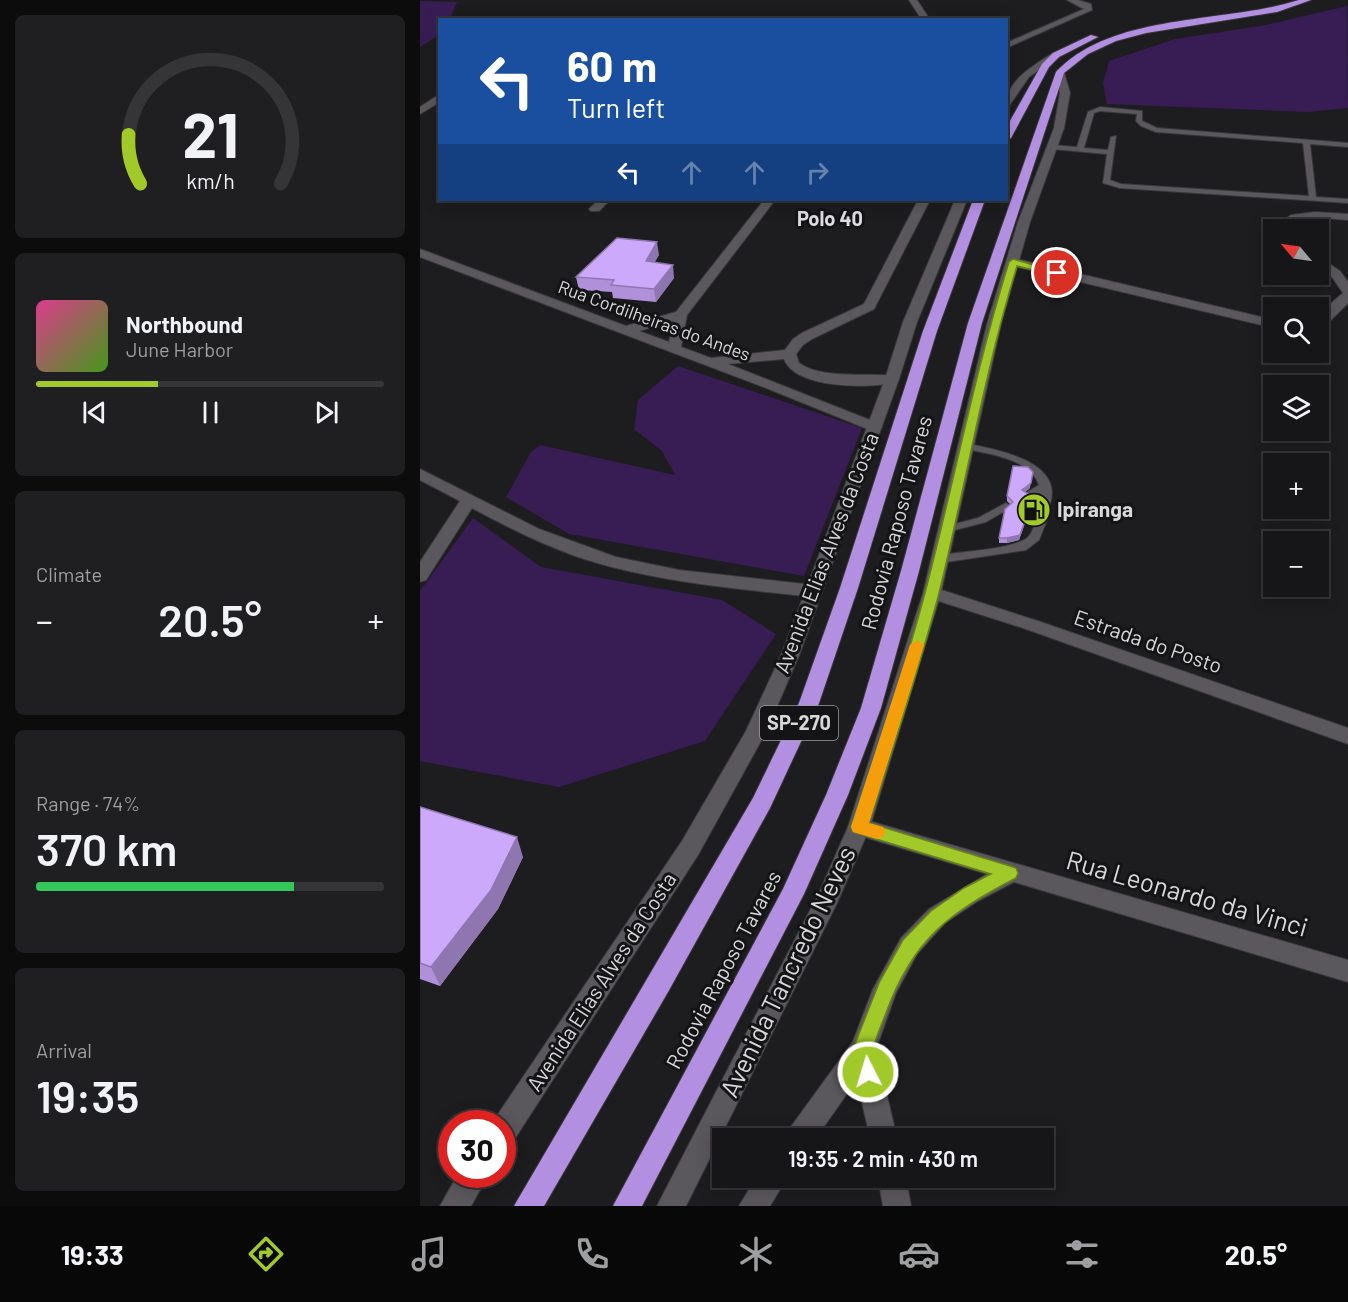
<!DOCTYPE html>
<meta charset="utf-8">
<style>
body{margin:0;font-family:Barlow,sans-serif;background:#1f1e20;color:#f1f3f6;height:100vh;display:flex;flex-direction:column;font-size:22px;white-space:nowrap}
*{box-sizing:border-box;margin:0}
p{font-size:20px;color:#9e9fa1}
.icon{flex:none;width:33px;height:33px;fill:none;stroke:currentColor;stroke-width:2;stroke-linecap:round;stroke-linejoin:round}
.map{position:relative;flex:1;overflow:hidden}
.drawer{display:flex;flex-direction:column;gap:15px;padding:15px;background:#0c0c0d;width:420px}
.drawer>*{flex:none}
.banner{position:absolute;left:18px;top:18px;width:570px;height:183px;border-radius:0px;box-shadow:0 3px 15px #0003,0 0 0 2px #353436;background:#1a4fa0;color:#fff;overflow:hidden}
.needle{width:39px;rotate:299deg}
.tools{position:absolute;left:843px;top:219px;display:grid;gap:12px}
.tools a{display:grid;place-items:center;width:66px;height:66px;border-radius:0px;background:#161517;box-shadow:0 3px 15px #0003,0 0 0 2px #353436;font-size:30px}
.speed{position:absolute;left:18px;top:1110px;display:flex;gap:12px;font-size:30px;font-weight:700;text-align:center}
.speed>*{display:grid;place-content:center;width:78px;height:78px;border-radius:50%;background:#161517;box-shadow:0 3px 15px #0003,0 0 0 2px #353436;line-height:1}
.speed .limit{border:9px solid #d22;background:#fff;color:#111}
.pin{position:absolute;display:grid;place-items:center;width:51px;height:51px;color:#fff;margin:-26px;border:3px solid #fff;border-radius:50%;box-shadow:0 2px 6px #0007}
.me{position:absolute;width:66px;margin:-33px;rotate:355deg;stroke-linejoin:round;filter:drop-shadow(0 0 4px #0008)}
.turn{display:flex;align-items:center;gap:21px;height:126px;padding:0 30px;font-size:27px}
.turn .icon{width:78px;height:78px;stroke-width:2.5}
.turn b{display:block;font-size:42px;line-height:51px}
.lanes{display:flex;align-items:center;height:57px;padding:0 30px;background:#0003;justify-content:center;gap:30px;direction:ltr}
.lanes .off{opacity:.35}
.big{font-size:45px;font-weight:600;line-height:1.1}
.drawer .tile{flex:1;display:flex;flex-direction:column;justify-content:center;gap:9px;min-width:0;padding:0 21px;border-radius:9px;background:#1f1e20}
.drawer .dial{align-items:center;gap:0}
.dial svg{height:156px;overflow:visible;fill:none;stroke:#353436;stroke-width:7;stroke-linecap:round;text-anchor:middle}
.dial text{fill:#f1f3f6;stroke:none}
.song{display:flex;align-items:center;gap:18px}
.cover{width:72px;height:72px;border-radius:9px;background:linear-gradient(135deg,hsl(330 70% 55%),hsl(100 70% 35%))}
.played{height:6px;border-radius:3px;background:linear-gradient(90deg,#a1c92a 35%,#353436 35%)}
.keys{display:flex;justify-content:space-around;direction:ltr}
.heat{display:flex;justify-content:space-between;align-items:center;font-size:33px;direction:ltr}
.charge{height:9px;border-radius:4px;background:linear-gradient(90deg,#34c759 74%,#353436 0)}
.trip{position:absolute;left:292px;top:1128px;width:342px;height:60px;border-radius:0px;background:#161517;box-shadow:0 3px 15px #0003,0 0 0 2px #353436;font-weight:600;line-height:60px;text-align:center}
.tab-bar{display:flex;height:96px;justify-content:space-around;align-items:center;background:#090809;color:#9e9fa1}
.tab-bar .icon{width:42px;height:42px}
.tab-bar .selected{color:#a1c92a}
.tab-bar b{font-size:27px;color:#f1f3f6}
main{display:flex;flex:1;min-height:0}
.map>svg:first-child{display:block}
.green{fill:#381d55}
.lines{fill:none;stroke-linecap:round;stroke-linejoin:round}
.lane-casing{stroke:#39383b;stroke-width:2}
.street-casing{stroke:#39383b;stroke-width:2}
.secondary-casing{stroke:#39383b;stroke-width:2}
.highway-casing{stroke:#39383b;stroke-width:2}
.lane{fill:#5a585c;fill-rule:evenodd}
.street{fill:#5a585c;fill-rule:evenodd}
.secondary{fill:#5a585c;fill-rule:evenodd}
.highway{fill:#b38fe2;fill-rule:evenodd}
.wall{fill:#b091d9}
.shaded-wall{fill:#9076b0}
.building{fill:#cda9fc;stroke:#9076b0;stroke-width:1.5}
.route{fill:#a1c92a;stroke:#69831b;stroke-width:1.5}
.slow{fill:#f59e0b}
.labels{text-anchor:middle;stroke-width:6;stroke-linejoin:round;paint-order:stroke}
.far-street-label{font-size:18px;fill:#d8d7d9;stroke:#141315}
.far-quarter-label{font-size:20px;font-weight:bold;fill:#dedce0;stroke:#141315}
.shield{fill:#141315;stroke:#9d9c9e;stroke-width:1.5}
.shield-label{font-size:20px;font-weight:bold;fill:#d8d7d9}
.poi-label{font-size:21px;font-weight:bold;fill:#d8d7d9;stroke:#141315;text-anchor:start}
.street-label{font-size:21px;fill:#d8d7d9;stroke:#141315}
.near-street-label{font-size:26px;fill:#d8d7d9;stroke:#141315}
</style>
<main>
<section class="drawer">
<div class="tile dial"><svg viewBox="0 0 100 80">
<path d="M14 69A42 42 0 1 1 86 69"/>
<path d="M14 69A42 42 0 0 1 8 44" stroke="#a1c92a"/>
<text x="50" y="56" font-size="32" font-weight="700">21</text>
<text x="50" y="72" font-size="11">km/h</text>
</svg></div>
<div class="tile">
<div class="song"><i class="cover"></i><div><b>Northbound</b><p>June Harbor</p></div></div>
<div class="played"></div>
<div class="keys"><svg class="icon" aria-label="previous" viewBox="0 0 24 24"><path d="M18 5L8 12l10 7zM5 5v14"/></svg><svg class="icon" aria-label="pause" viewBox="0 0 24 24"><path d="M8 5v14M16 5v14"/></svg><svg class="icon" aria-label="next" viewBox="0 0 24 24"><path d="M6 5l10 7-10 7zM19 5v14"/></svg></div>
</div>
<div class="tile"><p>Climate</p>
<div class="heat"><a>−</a><b class="big">20.5°</b><a>+</a></div>
</div>
<div class="tile"><p>Range · 74%</p><b class="big">370 km</b><div class="charge"></div></div>
<div class="tile"><p>Arrival</p><b class="big">19:35</b></div>
</section>
<div class="map">
<svg width="928" height="1206" viewBox="0 0 928 1206">
<rect width="100%" height="100%" fill="#1d1c1f"/>
<path class="green" d="M927,0L928,108L889,112L687,104L683,83L689,61L755,39L846,25L927,6Z
M0,1L37,2L30,19L20,20L19,35L0,47Z
M258,366L442,428L384,576L149,534L86,497L111,452L120,445L255,475L242,451L214,429L218,400Z
M53,518L121,567L302,600L356,634L285,741L139,787L0,761V591Z"/>
<g class="lines">
<g class="lane-casing">
<path id="lane" d="M680,107L722,111V121L737,128L928,143V147L890,144L896,197L928,199V203L700,188L683,183L687,154L631,149L628,147L631,145L657,147L668,112ZM680,111L717,114L716,121L721,126L736,132L883,143L889,196L701,184L690,180L696,136L691,137L688,150L664,148L674,113Z
M546,443C576,450 647,461 629,507H621L620,493L609,497L604,494L619,485C609,457 567,454 542,448L541,446Z
M586,503L591,506L590,508L566,522L527,532L521,529L523,527L558,518Z
M624,512L629,515L619,540L606,550L520,563L514,559L520,555C540,552 593,549 607,538C616,531 613,516 624,512Z"/>
</g>
<g class="street-casing">
<path id="street" d="M489,0H497L510,20H502Z
M647,0H658L671,4L672,10L586,48V43L664,9Z
M20,94V102L0,114V107Z
M178,200H190L179,211H171L169,209Z
M344,200H355L267,315L261,347L291,358L365,350L373,339L382,333L444,304L498,200H510L454,309L392,339L383,345L376,354L379,363C407,383 470,369 479,379L477,382C450,389 375,389 364,359L308,364L460,424L462,427L460,430H450L346,388L0,257V249L206,326L256,312ZM253,321L249,342L219,331Z
M895,212L928,214V220C911,219 887,214 873,223V230H861V222L871,215Z
M898,256L920,271L928,282V303L911,320L898,324V315L923,293L912,277L898,266Z
M593,258L854,320V328L589,265V259Z
M0,469L119,529L196,557L259,570L393,585L399,587L402,591L399,595L393,597C313,588 232,582 155,556C119,543 85,526 52,508L6,580L0,582V562L40,501L0,480Z
M512,587L618,621L928,728V744L606,629L506,597L503,593L506,589Z
M439,818L928,960V982L594,882L558,901L525,923L497,954L476,993L456,1049L477,1138H450L430,1049L453,989L481,938L509,909L567,874L431,833L428,827L431,821Z
M458,1178H486L491,1206H463Z"/>
</g>
<g class="secondary-casing">
<path id="secondary" d="M633,53L640,55L609,77L589,106L586,107C586,80 613,66 633,53Z
M637,70L644,72L650,93L644,128L610,222L581,324L521,593L450,827L417,903L266,1206H237L399,893L428,827L503,593L567,324L598,222L634,128L640,93Z
M535,200H547L497,322L479,379L380,653L346,732L278,855L92,1143L82,1146V1124L72,1123L262,841L326,731L362,653L465,379L483,322Z
M443,1037L452,1040L456,1049L452,1058L396,1138H367L370,1128L434,1040Z
M38,1174H69L51,1206H20Z
M336,1178H367L350,1206H319Z"/>
</g>
<g class="highway-casing">
<path id="highway" d="M879,0H891L857,12L726,33L696,41L668,54L644,73L562,323L499,571L461,708L428,795L384,894L222,1206H193L363,889L406,795L441,708L481,571L548,323L636,72C693,12 804,24 879,0Z
M671,35L678,37L639,57L629,67L591,138L586,141V128L622,64L633,53Z
M553,200H565L517,331L438,588L399,703L350,808L248,992L124,1206H94L333,798L379,703L420,588L503,331Z"/>
</g>
<use href="#lane" class="lane"/>
<use href="#street" class="street"/>
<use href="#secondary" class="secondary"/>
<use href="#highway" class="highway"/>
</g>
<path class="wall" d="M239,255L234,262L254,278L236,302L193,298L192,292L159,290L156,277Z
M610,488L605,492L608,497L612,503L599,540L587,543H579V538L590,504L587,501V496Z
M0,807L103,857L78,909L20,986L0,979Z"/>
<path class="shaded-wall" d="M237,242L239,255L228,274L226,261Z
M253,265L254,278L236,302L234,289Z
M613,472L610,488L602,495V490Z
M613,498L612,503L599,540L587,543V538Z
M97,837L103,857L78,909L20,986L11,967Z"/>
<path class="building" d="M197,238L237,242L226,261L253,265L234,289L191,285L194,280L156,277Z
M593,466L608,467L613,472L611,483L602,490L608,494V497L613,498L600,535L587,538H579L585,509L593,502L587,496Z
M0,807L97,837L71,890L11,967L0,963Z"/>
<path class="route" d="M593,259L642,273L637,276L597,266C564,373 546,484 519,593C499,670 473,747 449,823L590,866L596,868L598,873L596,878C529,913 493,939 466,1013C462,1024 456,1036 454,1047C452,1058 460,1067 455,1078L448,1081L441,1078L433,1049L459,983L483,940L511,911L544,888L571,874L433,832L431,827C457,749 484,672 505,593C534,483 555,371 589,262Z"/>
<path class="slow" d="M497,640L504,645L449,823L463,827L466,832L463,837L457,839L433,832L431,827L490,645Z"/>
<defs>
<g id="fuel-disc" transform="scale(1.725)"><circle r="9.5" fill="#a1c92a" stroke="#141315"/><path d="M-5.5-6h7V0h2V4h1.3V-2.5L3-4.5l.8-.8L6-3V5H2.5V1h-1V6h-7ZM-4.2-4.7v3.2H.2V-4.7Z" fill="#111"/></g>
</defs>
<g fill-rule="evenodd">
<use href="#fuel-disc" x="614" y="510"/>
</g>
<g class="labels">
<g class="far-street-label">
<text transform="translate(234 321) rotate(20)" y="6">Rua Cordilheiras do Andes</text>
</g>
<g class="far-quarter-label">
<text x="410" y="226">Polo 40</text>
</g>
<rect class="shield" x="340" y="706" width="78" height="34" rx="4.5"/>
<g class="shield-label">
<text x="379" y="730">SP-270</text>
</g>
<g class="poi-label">
<text x="637" y="517">Ipiranga</text>
</g>
<g class="street-label">
<text transform="translate(477 523) rotate(-75)" y="7">Rodovia Raposo Tavares</text>
<text transform="translate(407 553) rotate(-69)" y="7">Avenida Elias Alves da Costa</text>
<text transform="translate(728 642) rotate(19)" y="7">Estrada do Posto</text>
<text transform="translate(304 970) rotate(-62)" y="7">Rodovia Raposo Tavares</text>
<text transform="translate(182 982) rotate(-57)" y="7">Avenida Elias Alves da Costa</text>
</g>
<g class="near-street-label">
<text transform="translate(767 894) rotate(16)" y="9">Rua Leonardo da Vinci</text>
<text transform="translate(368 972) rotate(-64)" y="9">Avenida Tancredo Neves</text>
</g>
</g>
</svg>
<div class="tools">
<a><svg class="needle" viewBox="-14 -14 28 28"><path d="M0-13l5 13h-10z" fill="#e53935"/><path d="M0 13l5-13h-10z" fill="#9e9fa1"/></svg></a>
<a><svg class="icon" aria-label="search" viewBox="0 0 24 24"><circle cx="10" cy="10" r="6"/><path d="M15 15l6 6"/></svg></a>
<a><svg class="icon" aria-label="layers" viewBox="0 0 24 24"><path d="M12 4l9 5-9 5-9-5zM3 14l9 5 9-5"/></svg></a>
<a>+</a>
<a>−</a>
</div>
<div class="speed"><div class="limit">30</div></div>
<div class="pin" style="left:637px;top:273px;background:#d93025"><svg class="icon" aria-label="arrive" viewBox="0 0 24 24"><path d="M6 21V4h12l-3 4 3 4H6"/></svg></div>
<svg class="me" style="left:448px;top:1072px" viewBox="-20 -20 40 40"><circle r="17" fill="#a1c92a" stroke="#fff" stroke-width="3"/><path d="M0-11L8 9 0 5-8 9z" fill="#fff"/></svg>
<div class="trip">19:35 · 2 min · 430 m</div>
<div class="banner">
<div class="turn"><svg class="icon" aria-label="left" viewBox="0 0 24 24"><path d="M17 20v-9H6M10 6l-5 5 5 5"/></svg><div><b>60 m</b>Turn left</div></div>
<div class="lanes"><svg class="icon" aria-label="left" viewBox="0 0 24 24"><path d="M17 20v-9H6M10 6l-5 5 5 5"/></svg><svg class="icon off" aria-label="ahead" viewBox="0 0 24 24"><path d="M12 20V5M6 11l6-6 6 6"/></svg><svg class="icon off" aria-label="ahead" viewBox="0 0 24 24"><path d="M12 20V5M6 11l6-6 6 6"/></svg><svg class="icon off" aria-label="right" viewBox="0 0 24 24"><path d="M7 20v-9h11M14 6l5 5-5 5"/></svg></div>
</div>
</div>
</main>
<nav class="tab-bar">
<b>19:33</b>
<svg class="icon selected" aria-label="directions" viewBox="0 0 24 24"><path d="M12 3l9 9-9 9-9-9zM9 14v-3h6M13 9l2 2-2 2"/></svg>
<svg class="icon" aria-label="music" viewBox="0 0 24 24"><path d="M9 18V5l10-2v13"/><circle cx="6" cy="18" r="3"/><circle cx="16" cy="16" r="3"/></svg>
<svg class="icon" aria-label="phone" viewBox="0 0 24 24"><path d="M5 4h4l2 5-3 2q2 4 5 5l2-3 5 2v4C11 20 4 13 5 4z"/></svg>
<svg class="icon" aria-label="climate" viewBox="0 0 24 24"><path d="M12 3v18M4 7l16 10M4 17L20 7"/></svg>
<svg class="icon" aria-label="car" viewBox="0 0 24 24"><path d="M5 17H2v-5l4-1 3-4h7l3 4 3 1v5h-3M9 17h6M6 11h13"/><circle cx="7" cy="17" r="2"/><circle cx="17" cy="17" r="2"/></svg>
<svg class="icon" aria-label="filters" viewBox="0 0 24 24"><path d="M4 7h16M4 17h16"/><circle cx="9" cy="7" r="2"/><circle cx="15" cy="17" r="2"/></svg>
<b>20.5°</b>
</nav>
